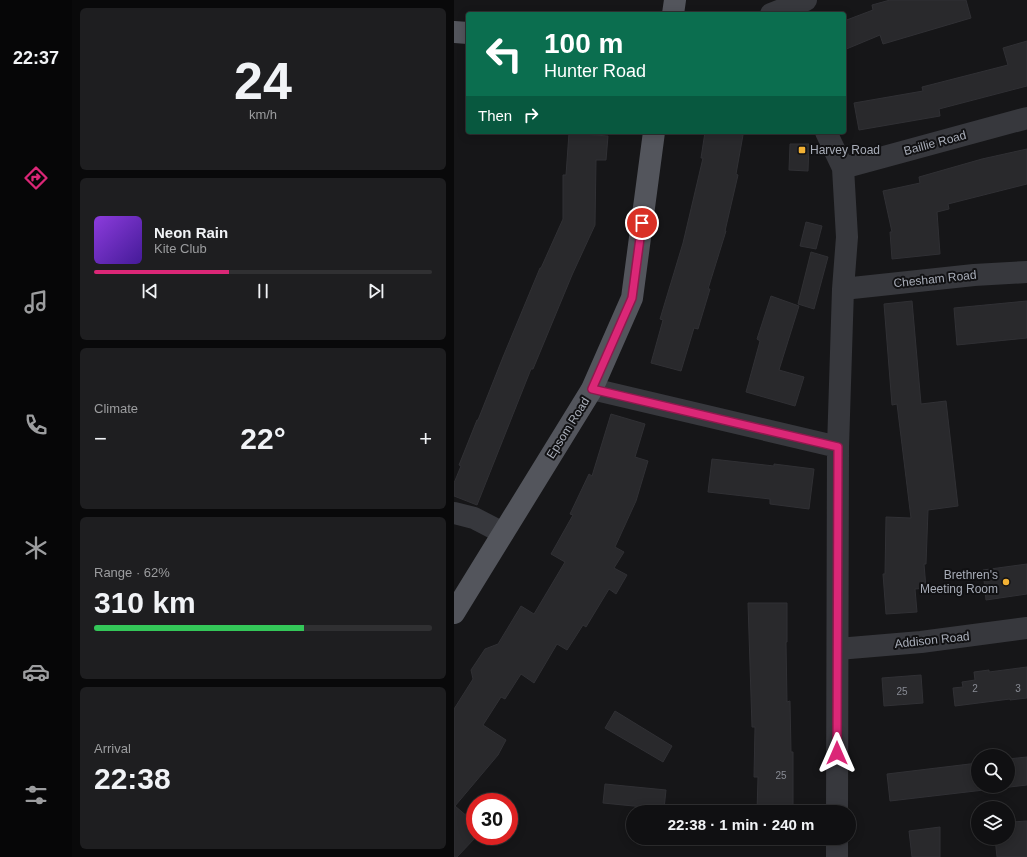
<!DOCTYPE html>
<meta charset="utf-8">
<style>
body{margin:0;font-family:Arial,sans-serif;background:#1e1e20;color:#f1f3f6;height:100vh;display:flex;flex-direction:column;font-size:15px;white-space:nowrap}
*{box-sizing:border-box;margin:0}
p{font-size:13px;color:#9c9d9f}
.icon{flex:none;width:22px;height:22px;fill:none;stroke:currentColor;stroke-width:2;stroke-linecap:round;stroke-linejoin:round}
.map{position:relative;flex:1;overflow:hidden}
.side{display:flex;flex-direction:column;gap:8px;padding:8px;background:#09090a;width:382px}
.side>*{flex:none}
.top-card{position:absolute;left:12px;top:12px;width:380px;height:122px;border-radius:4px;box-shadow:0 2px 10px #0003,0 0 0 1px #303032;background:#0b6e4f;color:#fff;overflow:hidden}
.controls{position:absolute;left:517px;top:749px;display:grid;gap:8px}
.controls a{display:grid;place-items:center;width:44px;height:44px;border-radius:50%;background:#101012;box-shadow:0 2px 10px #0003,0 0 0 1px #303032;font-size:20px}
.speed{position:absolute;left:12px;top:793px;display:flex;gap:8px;font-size:20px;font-weight:700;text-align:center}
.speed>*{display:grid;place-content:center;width:52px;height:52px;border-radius:50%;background:#101012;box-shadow:0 2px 10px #0003,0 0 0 1px #303032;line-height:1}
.speed .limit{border:6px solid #d22;background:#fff;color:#111}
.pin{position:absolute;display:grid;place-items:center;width:34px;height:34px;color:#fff;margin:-17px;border:2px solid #fff;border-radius:50%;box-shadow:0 1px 4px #0007}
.me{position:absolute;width:44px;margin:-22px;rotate:0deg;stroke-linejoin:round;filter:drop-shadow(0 0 3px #0008)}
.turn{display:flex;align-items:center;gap:14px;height:84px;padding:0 12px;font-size:18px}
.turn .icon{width:52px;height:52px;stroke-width:2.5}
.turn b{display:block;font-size:28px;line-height:34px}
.then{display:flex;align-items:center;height:38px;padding:0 12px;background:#0003;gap:8px;font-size:15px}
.big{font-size:30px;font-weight:700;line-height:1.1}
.side .card{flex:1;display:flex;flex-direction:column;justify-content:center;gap:6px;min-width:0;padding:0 14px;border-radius:6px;background:#1e1e20}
.side .dial{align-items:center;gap:0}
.dial b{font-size:52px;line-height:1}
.song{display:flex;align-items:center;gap:12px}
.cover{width:48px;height:48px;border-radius:6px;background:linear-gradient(135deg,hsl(270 70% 55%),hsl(260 70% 35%))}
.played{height:4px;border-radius:2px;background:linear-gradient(90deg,#db2777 40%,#303032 40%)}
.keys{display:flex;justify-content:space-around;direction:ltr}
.heat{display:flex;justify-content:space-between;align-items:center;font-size:22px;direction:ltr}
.charge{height:6px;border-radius:3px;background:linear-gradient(90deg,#34c759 62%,#303032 0)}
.trip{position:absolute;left:172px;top:805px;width:230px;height:40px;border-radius:20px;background:#101012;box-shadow:0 2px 10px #0003,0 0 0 1px #303032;font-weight:700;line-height:40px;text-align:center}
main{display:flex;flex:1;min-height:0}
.tabs{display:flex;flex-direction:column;width:72px;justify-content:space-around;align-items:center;background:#060607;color:#9c9d9f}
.tabs .icon{width:28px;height:28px}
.tabs .on{color:#db2777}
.tabs b{font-size:18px;color:#f1f3f6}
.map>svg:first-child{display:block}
.building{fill:#29292c;stroke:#303034}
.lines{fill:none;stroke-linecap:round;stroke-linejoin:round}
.minor{stroke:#37383d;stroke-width:22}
.major{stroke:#53555c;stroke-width:22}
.route-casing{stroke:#8e194d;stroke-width:10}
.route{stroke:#db2777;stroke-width:7}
.poi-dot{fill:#f2b134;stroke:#111113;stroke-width:1.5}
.labels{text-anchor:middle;stroke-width:4;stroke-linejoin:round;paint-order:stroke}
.number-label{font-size:10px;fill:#888b94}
.street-label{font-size:12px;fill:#a8adb8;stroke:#111113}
.poi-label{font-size:12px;fill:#a8adb8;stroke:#111113;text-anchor:start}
</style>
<main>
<nav class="tabs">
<b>22:37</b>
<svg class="icon on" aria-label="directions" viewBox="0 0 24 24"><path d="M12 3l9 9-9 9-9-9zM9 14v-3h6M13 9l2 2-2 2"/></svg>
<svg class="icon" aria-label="music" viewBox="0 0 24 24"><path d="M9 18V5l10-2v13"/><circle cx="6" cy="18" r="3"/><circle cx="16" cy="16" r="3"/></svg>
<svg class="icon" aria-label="phone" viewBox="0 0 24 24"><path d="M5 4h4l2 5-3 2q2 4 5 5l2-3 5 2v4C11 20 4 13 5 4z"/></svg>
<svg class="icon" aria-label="climate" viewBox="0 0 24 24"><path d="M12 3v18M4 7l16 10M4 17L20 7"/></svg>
<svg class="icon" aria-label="car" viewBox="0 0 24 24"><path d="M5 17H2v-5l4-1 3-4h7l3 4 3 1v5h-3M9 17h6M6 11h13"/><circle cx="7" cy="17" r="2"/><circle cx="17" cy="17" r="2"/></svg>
<svg class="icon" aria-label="filters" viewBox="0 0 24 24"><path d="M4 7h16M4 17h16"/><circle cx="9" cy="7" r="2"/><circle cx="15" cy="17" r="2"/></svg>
</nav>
<section class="side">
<div class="card dial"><b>24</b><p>km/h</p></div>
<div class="card">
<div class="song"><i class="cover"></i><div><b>Neon Rain</b><p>Kite Club</p></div></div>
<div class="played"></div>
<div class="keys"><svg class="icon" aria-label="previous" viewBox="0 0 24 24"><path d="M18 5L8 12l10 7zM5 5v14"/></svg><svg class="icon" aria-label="pause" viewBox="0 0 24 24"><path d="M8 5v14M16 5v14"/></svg><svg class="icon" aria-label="next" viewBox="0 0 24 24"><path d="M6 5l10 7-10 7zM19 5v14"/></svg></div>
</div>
<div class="card"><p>Climate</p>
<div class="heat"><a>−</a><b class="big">22°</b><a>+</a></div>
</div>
<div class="card"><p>Range · 62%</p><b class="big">310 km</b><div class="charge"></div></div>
<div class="card"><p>Arrival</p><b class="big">22:38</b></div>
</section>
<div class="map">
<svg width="573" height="857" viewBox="0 0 573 857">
<rect width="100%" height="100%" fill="#161618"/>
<path class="building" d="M436,0H512L517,18L429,44L426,35L390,50V21L419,10L418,5Z
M573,41V86L485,109L486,116L405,130L400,103L469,91L468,87L554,65L549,48Z
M251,132H271L289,135L282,174L284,175L271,231H272L254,289H256L244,329L240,328L227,371L197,363L209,320L206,319L229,243L249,158H247Z
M115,133L154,136L152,160H142L141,225L118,275L79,369H77L23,505L0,496V483L7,466L5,465L23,420H24L49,357L86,268H87L109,219V175H112Z
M336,144H355L354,171L335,170Z
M573,149V184L494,204L495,209L483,212L486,254L438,259L436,232H438L429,191L466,183L465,177L528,159Z
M352,222L368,226L362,249L346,246Z
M357,252L374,257L360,309L344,304Z
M317,296L345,306L325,370L350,377L341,406L292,392L306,341L303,339Z
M458,301L467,404L492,401L504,506L474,510L472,564H470L472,588L461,589L463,612L432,614L429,574H431L432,517L457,518L443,404L438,405L430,304Z
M573,301V338L503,345L500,308Z
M157,414L191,424L181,457L194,461L182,501L161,547L170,552L160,568L173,575L162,594L155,589L132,627L129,625L113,650L103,644L80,683L67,674L51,699L47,697L29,725L52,740L44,755L1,806L21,823V838L3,857H0V709L19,679L17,670L31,649L44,644L67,606L80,614L111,562L97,554L119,515L116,514L135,474L138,476Z
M258,459L320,466V464L360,469L355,509L316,504V499L254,492Z
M573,564V594L532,600L529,570Z
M294,603H333V642H332L333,702L336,701L337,752H339V812H303L304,777H300L301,727H298Z
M573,667V698L556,700V699L501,706L499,688L509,687L508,682L521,680L520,672L535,670V672Z
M467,675L469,703L430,706L428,678Z
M161,711L218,746L209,762L151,728Z
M573,757V785L436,801L433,774L524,763V786H554V759Z
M151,784L212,790L210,809L149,803Z
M573,821V857H543L541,838L557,837L558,822Z
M486,827V857H458L455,831Z"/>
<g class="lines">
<path class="minor" d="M317,14L352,0
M372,132L389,168L393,237L389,289L384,447L383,812
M389,168L573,118
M389,289L520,275L573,272
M138,389L384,447
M0,513L20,518L49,533
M384,649L467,642L573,628
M383,857V838"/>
<path class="major" d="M219,14L221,0
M0,32L14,33
M0,613L138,389L178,298L200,132"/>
</g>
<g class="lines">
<g class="route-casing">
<path id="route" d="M188,223L178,298L138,389L384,447L383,753"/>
</g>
<use href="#route" class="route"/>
</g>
<g class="poi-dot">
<rect x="344" y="146" width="8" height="8" rx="2"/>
<circle cx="552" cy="582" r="4"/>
</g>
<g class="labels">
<g class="number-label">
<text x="521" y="692">2</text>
<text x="564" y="692">3</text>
<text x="448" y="695">25</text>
<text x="327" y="779">25</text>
</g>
<g class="street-label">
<text transform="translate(481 143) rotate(-15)" y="4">Baillie Road</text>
<text transform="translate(481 279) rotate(-6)" y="4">Chesham Road</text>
<text transform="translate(114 428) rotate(-58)" y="4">Epsom Road</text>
<text transform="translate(478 640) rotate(-6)" y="4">Addison Road</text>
</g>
<g class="poi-label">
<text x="356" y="154">Harvey Road</text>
<text x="544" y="579" text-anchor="end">Brethren's<tspan x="544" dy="14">Meeting Room</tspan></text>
</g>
</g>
</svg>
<div class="controls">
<a><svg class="icon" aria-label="search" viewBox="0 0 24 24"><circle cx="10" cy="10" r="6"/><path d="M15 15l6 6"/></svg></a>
<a><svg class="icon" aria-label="layers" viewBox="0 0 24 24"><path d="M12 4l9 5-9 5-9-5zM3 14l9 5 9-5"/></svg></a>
</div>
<div class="speed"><div class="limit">30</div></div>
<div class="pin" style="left:188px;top:223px;background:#d93025"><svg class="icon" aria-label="arrive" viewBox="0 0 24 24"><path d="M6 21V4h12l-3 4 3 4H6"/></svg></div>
<svg class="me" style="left:383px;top:753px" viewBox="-20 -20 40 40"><path d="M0-17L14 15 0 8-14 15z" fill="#db2777" stroke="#fff" stroke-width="4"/></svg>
<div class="trip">22:38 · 1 min · 240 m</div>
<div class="top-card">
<div class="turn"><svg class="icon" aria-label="left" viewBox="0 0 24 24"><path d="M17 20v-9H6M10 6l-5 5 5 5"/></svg><div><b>100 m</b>Hunter Road</div></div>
<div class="then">Then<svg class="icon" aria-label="right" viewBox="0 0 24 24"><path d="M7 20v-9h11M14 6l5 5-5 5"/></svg></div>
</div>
</div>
</main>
